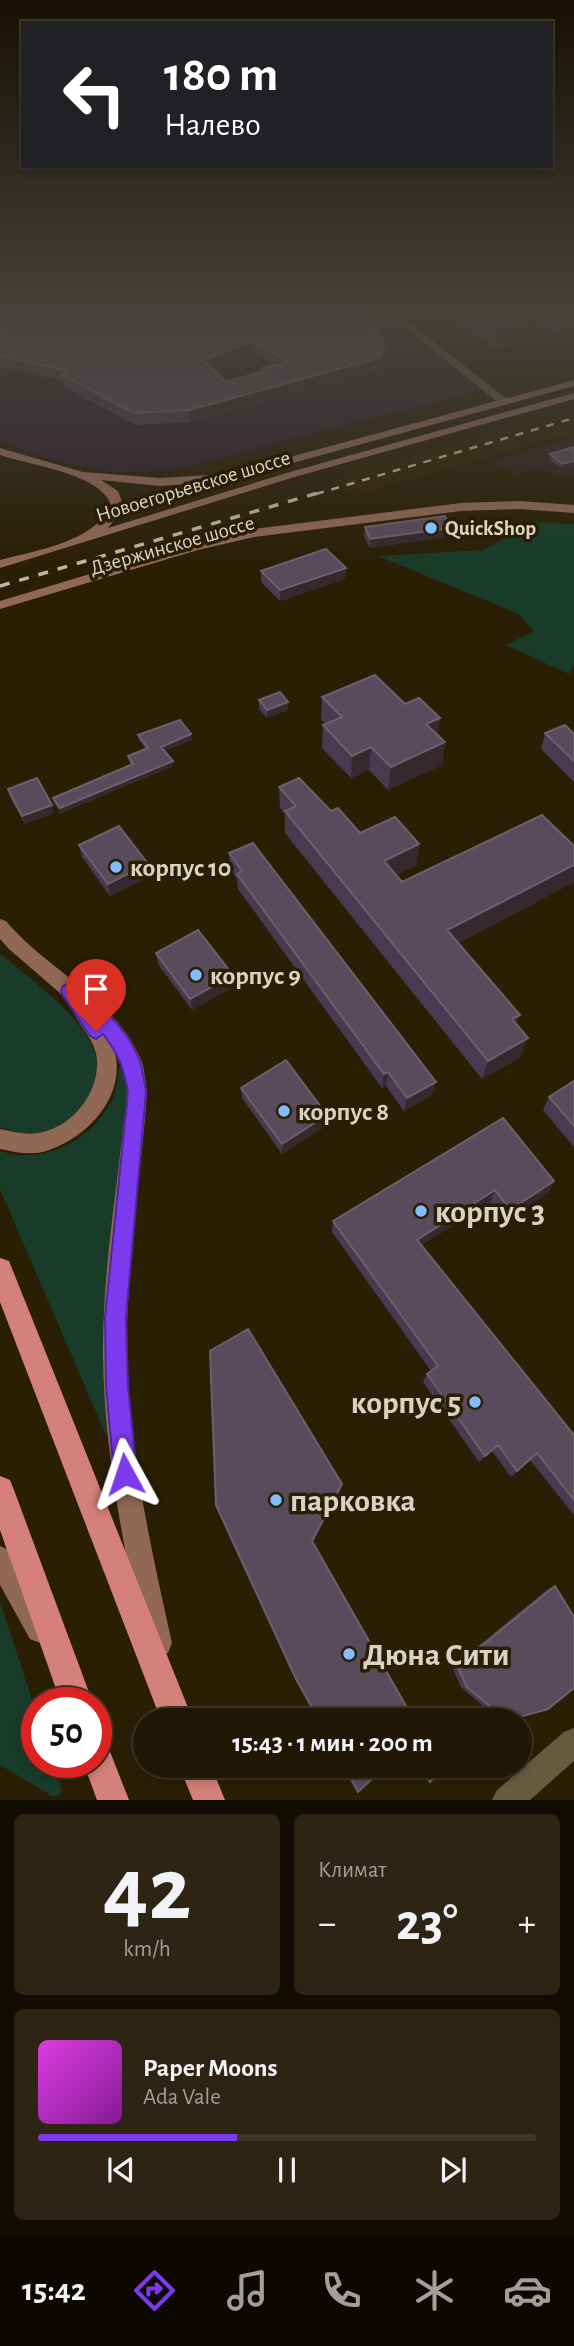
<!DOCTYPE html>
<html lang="ru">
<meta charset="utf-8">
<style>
body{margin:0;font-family:"Alegreya Sans",sans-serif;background:#2d2413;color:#f1f3f6;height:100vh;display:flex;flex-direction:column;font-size:26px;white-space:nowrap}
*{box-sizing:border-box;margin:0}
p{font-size:23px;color:#a29f9a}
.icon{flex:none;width:38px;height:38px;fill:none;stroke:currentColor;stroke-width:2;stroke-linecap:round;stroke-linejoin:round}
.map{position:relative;height:1800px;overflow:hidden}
.side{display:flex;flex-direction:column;gap:14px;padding:14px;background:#120d02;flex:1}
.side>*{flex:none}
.guide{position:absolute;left:21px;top:21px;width:532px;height:147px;border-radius:0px;box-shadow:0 4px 10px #0003,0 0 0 2px #3d3626;background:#202124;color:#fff;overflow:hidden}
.speed{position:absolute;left:21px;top:1687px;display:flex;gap:14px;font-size:35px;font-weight:700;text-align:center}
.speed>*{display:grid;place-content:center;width:91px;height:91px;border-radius:50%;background:#201704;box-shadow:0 4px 10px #0003,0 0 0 2px #3d3626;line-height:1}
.speed .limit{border:10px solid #d22;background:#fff;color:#111}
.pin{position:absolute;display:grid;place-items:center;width:60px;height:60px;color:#fff;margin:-72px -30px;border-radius:50% 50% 50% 0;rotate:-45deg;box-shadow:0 0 7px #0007}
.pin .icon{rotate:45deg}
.me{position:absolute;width:77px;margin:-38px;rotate:355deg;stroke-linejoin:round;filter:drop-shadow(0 0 5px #0008)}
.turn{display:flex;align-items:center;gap:24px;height:147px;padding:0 28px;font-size:32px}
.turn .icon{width:91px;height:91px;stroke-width:2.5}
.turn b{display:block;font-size:49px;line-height:60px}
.big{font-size:52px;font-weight:600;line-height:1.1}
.side .tile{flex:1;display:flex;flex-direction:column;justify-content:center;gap:10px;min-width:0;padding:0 24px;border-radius:10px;background:#2d2413}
.side .dial{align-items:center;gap:0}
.dial b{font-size:91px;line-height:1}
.song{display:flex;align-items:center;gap:21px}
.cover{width:84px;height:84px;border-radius:10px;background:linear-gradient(135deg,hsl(300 70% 55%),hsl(290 70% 35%))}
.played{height:7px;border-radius:4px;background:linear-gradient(90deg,#7c3aed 40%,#3d3626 40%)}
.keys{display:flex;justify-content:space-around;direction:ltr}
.heat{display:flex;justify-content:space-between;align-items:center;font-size:38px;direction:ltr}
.side .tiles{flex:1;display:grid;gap:14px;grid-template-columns:1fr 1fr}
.tile:last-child{grid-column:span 2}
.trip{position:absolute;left:133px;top:1708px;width:399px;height:70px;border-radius:35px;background:#201704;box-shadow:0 4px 10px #0003,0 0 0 2px #3d3626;font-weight:600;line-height:70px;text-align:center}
.tab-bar{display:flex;height:112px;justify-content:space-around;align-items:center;background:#0d0902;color:#a29f9a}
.tab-bar .icon{width:49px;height:49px}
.tab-bar .active{color:#7c3aed}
.tab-bar b{font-size:32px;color:#f1f3f6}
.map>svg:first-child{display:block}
.commercial{fill:#30222f}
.industrial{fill:#34231a}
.built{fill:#312301}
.green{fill:#183c29}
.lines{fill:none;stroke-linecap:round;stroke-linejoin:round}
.minor{fill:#665a3f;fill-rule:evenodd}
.secondary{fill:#906855;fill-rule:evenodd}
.trunk{fill:#d5807a;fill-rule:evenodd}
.rail-far1{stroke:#beb7a6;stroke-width:2.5;stroke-dasharray:8 8;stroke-linecap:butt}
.rail{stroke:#beb7a6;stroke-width:3.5;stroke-dasharray:10 10;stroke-linecap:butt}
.wall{fill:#483a50;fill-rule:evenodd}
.shaded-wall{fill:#35292d}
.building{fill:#584b5c;stroke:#6c606c;stroke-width:2;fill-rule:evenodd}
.route{fill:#7c3aed;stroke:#51269a;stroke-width:2}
.poi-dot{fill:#83bcfb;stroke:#2a1f05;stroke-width:2.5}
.labels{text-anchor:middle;stroke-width:7;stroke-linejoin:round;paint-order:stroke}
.far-street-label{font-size:21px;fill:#dad3c4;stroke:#2a1f05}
.far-poi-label{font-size:21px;font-weight:bold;fill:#dad3c4;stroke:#2a1f05;text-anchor:start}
.poi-label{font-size:26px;font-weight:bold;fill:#dad3c4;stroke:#2a1f05;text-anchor:start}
.near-poi-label{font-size:32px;font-weight:bold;fill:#dad3c4;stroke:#2a1f05;text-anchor:start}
</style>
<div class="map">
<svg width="574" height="1800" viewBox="0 0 574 1800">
<rect width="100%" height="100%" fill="#2a1f05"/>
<path class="commercial" d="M0,313H383L481,390L167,471L111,472L49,460L0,441Z"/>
<path class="industrial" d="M574,438V478L534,469L517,475L490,461Z"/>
<path class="built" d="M574,413V432L354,496L331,480L450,445Z"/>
<path class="green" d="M532,522L574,524V666L569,674L506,645L534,631L519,614L378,556L484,550Z
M0,953C48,996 149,1056 66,1122C47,1136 21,1137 0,1127Z
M122,1062L128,1089L108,1432L106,1435L0,1189V1151C45,1166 94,1139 113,1098C119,1087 116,1072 122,1062Z
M0,1602L37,1715V1762H53L62,1790L59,1795L52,1796L0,1765Z"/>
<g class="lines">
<path class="minor" d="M386,313H397L507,399V403H499Z
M574,1728V1761L530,1800H492L497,1790L564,1732Z"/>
<path class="secondary" d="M574,380V386L227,481L160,486L101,480L118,491L124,507L108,528L290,472L574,393V399L298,476L0,568V560C38,550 89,543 112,507C102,473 31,466 0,455V448L83,472L160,478L227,474Z
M520,501L574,505V513L520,509L461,511L254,537L198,550L0,609V601L190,544L254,529L461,503Z
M0,919L6,921C47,970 116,999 141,1060C145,1070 145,1081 147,1092C141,1180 125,1270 127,1358C130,1455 151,1549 172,1643L168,1653L158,1657L148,1653C135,1621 131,1582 125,1549C113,1486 104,1422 103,1358C102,1269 119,1180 127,1092L122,1064L113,1046C130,1094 87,1140 43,1152C29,1155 14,1152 0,1149V1129C14,1132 29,1136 43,1132C74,1125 99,1092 97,1060C96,1042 81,1028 73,1012L76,1007L9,949L0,939Z
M0,1546L9,1550L50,1619L54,1629L50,1639L40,1643L30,1639L0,1585Z"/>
<path class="trunk" d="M0,1258L9,1261L193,1720H161L0,1302Z
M0,1476L10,1480L14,1490L93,1703H61L0,1530Z
M96,1739L107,1744L129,1800H97L83,1762H96Z
M179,1766H211L225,1800H193Z"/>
<path class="rail-far1" d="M316,494L574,418"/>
<path class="rail" d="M0,586L321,492"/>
</g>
<path class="wall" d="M0,313L384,355L378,370L190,422L135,425L64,387L63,381L0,367ZM253,352L274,365L262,368V372L226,382L212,368Z
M445,313H524L519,344L495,349Z
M544,313H574V331L558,335L542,324Z
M550,454L574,465L561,468L549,459Z
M365,527L451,528L450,536L370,548L364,536Z
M261,571L345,579L280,601L261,582Z
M322,697L438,735L445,742L442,765L388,790L369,770L351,778L322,748L323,725L326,724L321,720Z
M259,700L288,710L267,718L259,709Z
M545,733L574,734V782L541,749Z
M138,735L192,740L164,751L173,766L61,813L54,803L53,798L131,765L129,761L128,756L146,749L139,740Z
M279,787L331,811L360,833L419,844L416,865L396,875L402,882H574L458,943L517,1025L521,1057L482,1079L285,833V814L280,808Z
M8,789L52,805L54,813L25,824L10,797Z
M79,845L150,876L110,896L82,857Z
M229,853L432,1095L404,1111L386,1086L382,1088L238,889L237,879L230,869Z
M156,953L234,986L192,1010L158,964Z
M574,1081V1147L543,1110L549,1097Z
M241,1088L327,1125L282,1154L242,1098Z
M503,1118L554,1181L548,1193L505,1221L490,1202L422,1245L574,1435V1515L530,1460L511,1477L492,1451L479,1462L423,1382L427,1374L431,1371L332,1232L333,1221Z
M555,1586L519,1717L512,1716L484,1707L461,1687L452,1667L548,1589Z"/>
<path class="shaded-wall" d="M518,313H524L519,344L495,349L500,317Z
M562,313H574V331L558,335Z
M253,341V352L204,372L203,360Z
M385,344L384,355L378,370L190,422L189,410Z
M574,461V465L561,468L562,464Z
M451,528L450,536L370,548V539Z
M346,568L345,579L280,601V590Z
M288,702V710L267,718V710Z
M440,718L437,740L426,724Z
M191,734L192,740L162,752L161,747Z
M445,742L442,765L388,790L391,767Z
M371,747L369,770L351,778L352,756Z
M173,761V766L61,813L60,808Z
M52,805L54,813L25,824L22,816Z
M419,844L416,865L381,882L384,861Z
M148,864L150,876L110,896L108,884Z
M574,865V882L443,950L447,930Z
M233,975L234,986L192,1010L190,999Z
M520,1015L513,1034L512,1019Z
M528,1038L521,1057L482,1079L488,1061Z
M388,1072L386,1086L382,1088L384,1074Z
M436,1082L432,1095L404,1111L407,1098Z
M327,1115V1125L282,1154V1144Z
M554,1181L548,1193L505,1221L510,1210Z
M495,1190L490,1202L414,1250L417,1240Z
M342,1484L340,1490L312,1545V1541Z"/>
<path class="building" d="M0,313H355L372,323L385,344L379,358L189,410L134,413L62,375L68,371L0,356ZM253,341L288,362L262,368L265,371L226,382L203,360Z
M494,313H518L500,317Z
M574,447V461L562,464L550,454Z
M445,516L451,528L370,539L365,527Z
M326,549L346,568L280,590L261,571Z
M375,675L405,704L419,698L440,718L426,724L445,742L391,767L371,747L352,756L323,725L342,717L322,697Z
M280,692L288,702L267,710L259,700Z
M180,720L191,734L161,747L173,761L60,808L53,798L133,764L128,756L148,748L138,735Z
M565,725L574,734V761L545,733Z
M37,778L52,805L22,816L8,789Z
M299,778L331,811L338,808L360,833L395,817L419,844L384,861L402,882L542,815L574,846V865L447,930L520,1015L512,1019L528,1038L488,1061L285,811L296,806L279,787Z
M119,826L148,864L108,884L79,845Z
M253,843L436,1082L407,1098L388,1072L384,1074L237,874L242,871L229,853Z
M198,930L233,975L190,999L156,953Z
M286,1060L327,1115L282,1144L241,1088Z
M574,1081V1126L549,1097Z
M503,1118L554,1181L510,1210L495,1190L417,1240L574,1435V1500L537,1453L517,1471L498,1445L485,1456L427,1374L438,1366L333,1221Z
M248,1329L342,1484L312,1541L414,1720H319L296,1679L216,1505L210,1351Z
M555,1586L574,1617V1688L548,1709L519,1717L491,1707L467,1687L457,1666Z
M344,1766H386L358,1792Z
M420,1766H447L430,1782Z"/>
<linearGradient id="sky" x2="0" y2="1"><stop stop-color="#171103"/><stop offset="0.55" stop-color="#44423b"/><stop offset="1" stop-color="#44423b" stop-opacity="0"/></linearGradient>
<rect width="574" height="565" fill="url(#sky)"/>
<path class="route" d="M69,984C95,993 130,1035 139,1059C143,1069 144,1081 146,1092L126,1317L128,1386L137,1474L133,1482L125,1486L117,1482L114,1474L106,1386L105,1317L128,1092C123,1066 119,1055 103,1034L96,1039L90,1036L63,996L61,991L63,986Z"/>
<g class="poi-dot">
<circle cx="431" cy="528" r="7"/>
<circle cx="116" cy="867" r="7"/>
<circle cx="196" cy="975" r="7"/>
<circle cx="284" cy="1111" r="7"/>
<circle cx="421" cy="1211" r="7"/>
<circle cx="475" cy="1402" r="7"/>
<circle cx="276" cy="1500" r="7"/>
<circle cx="349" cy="1654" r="7"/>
</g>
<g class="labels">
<g class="far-street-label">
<text transform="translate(193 486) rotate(-17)" y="7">Новоегорьевское шоссе</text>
<text transform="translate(172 545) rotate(-16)" y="7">Дзержинское шоссе</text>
</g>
<g class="far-poi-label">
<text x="445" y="535">QuickShop</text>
</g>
<g class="poi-label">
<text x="130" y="876">корпус 10</text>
<text x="210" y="984">корпус 9</text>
<text x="298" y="1120">корпус 8</text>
</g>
<g class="near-poi-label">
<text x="435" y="1222">корпус 3</text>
<text x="461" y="1413" text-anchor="end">корпус 5</text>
<text x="290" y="1511">парковка</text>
<text x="363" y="1665">Дюна Сити</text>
</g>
</g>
</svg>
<div class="speed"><div class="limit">50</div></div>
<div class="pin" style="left:96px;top:1031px;background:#d93025"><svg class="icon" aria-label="arrive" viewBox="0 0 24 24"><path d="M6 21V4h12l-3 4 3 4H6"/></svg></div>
<svg class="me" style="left:125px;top:1474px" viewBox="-20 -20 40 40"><path d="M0-17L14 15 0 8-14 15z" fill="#7c3aed" stroke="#fff" stroke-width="4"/></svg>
<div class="trip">15:43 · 1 мин · 200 m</div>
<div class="guide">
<div class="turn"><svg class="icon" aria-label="left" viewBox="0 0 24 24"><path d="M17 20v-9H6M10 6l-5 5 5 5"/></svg><div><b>180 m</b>Налево</div></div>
</div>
</div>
<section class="side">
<div class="tiles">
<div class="tile dial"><b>42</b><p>km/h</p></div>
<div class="tile"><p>Климат</p>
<div class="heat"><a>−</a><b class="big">23°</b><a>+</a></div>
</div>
<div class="tile">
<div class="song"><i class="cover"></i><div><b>Paper Moons</b><p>Ada Vale</p></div></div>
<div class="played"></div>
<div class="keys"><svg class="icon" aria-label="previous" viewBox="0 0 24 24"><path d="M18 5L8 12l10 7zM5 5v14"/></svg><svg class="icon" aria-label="pause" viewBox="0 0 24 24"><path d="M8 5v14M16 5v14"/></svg><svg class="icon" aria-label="next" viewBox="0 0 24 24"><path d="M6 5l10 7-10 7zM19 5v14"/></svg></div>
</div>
</div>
</section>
<nav class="tab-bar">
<b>15:42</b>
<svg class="icon active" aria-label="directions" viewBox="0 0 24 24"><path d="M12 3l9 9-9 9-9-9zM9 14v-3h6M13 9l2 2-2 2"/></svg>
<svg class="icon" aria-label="music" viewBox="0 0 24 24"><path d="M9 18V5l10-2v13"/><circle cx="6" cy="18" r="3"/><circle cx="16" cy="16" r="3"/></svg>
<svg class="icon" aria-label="phone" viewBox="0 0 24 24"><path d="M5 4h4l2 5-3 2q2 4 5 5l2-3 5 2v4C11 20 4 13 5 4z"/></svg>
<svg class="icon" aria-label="climate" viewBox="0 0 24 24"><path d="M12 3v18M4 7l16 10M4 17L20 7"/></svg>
<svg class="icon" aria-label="car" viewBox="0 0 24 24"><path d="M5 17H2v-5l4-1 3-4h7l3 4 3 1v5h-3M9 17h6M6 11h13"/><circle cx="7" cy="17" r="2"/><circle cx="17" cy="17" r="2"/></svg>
</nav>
